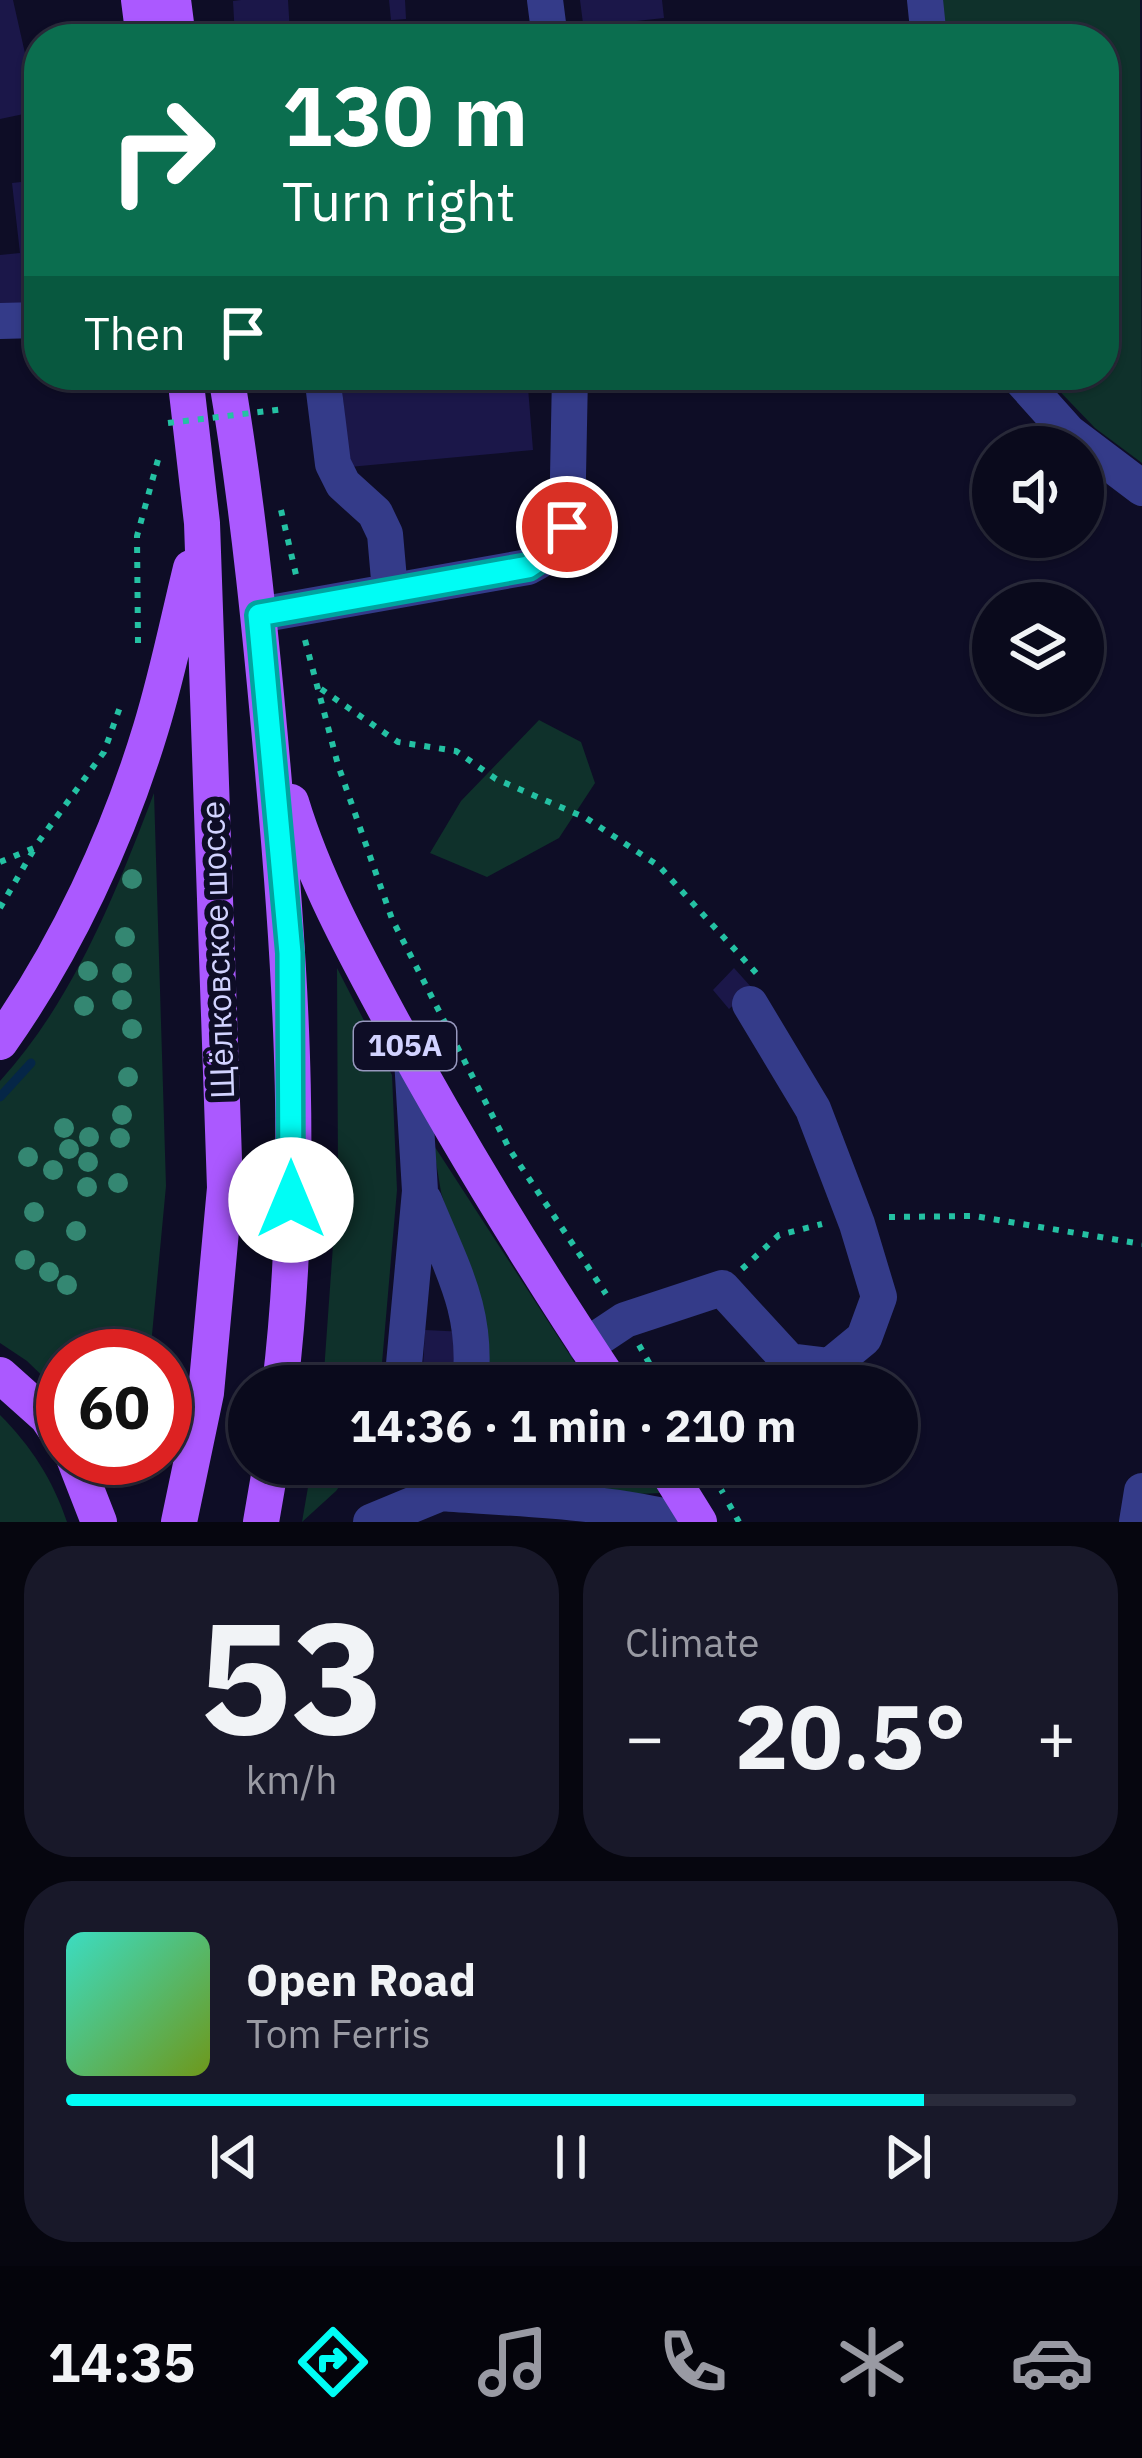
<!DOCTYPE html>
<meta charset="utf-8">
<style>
body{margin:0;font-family:"IBM Plex Sans",sans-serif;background:#181829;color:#f1f3f6;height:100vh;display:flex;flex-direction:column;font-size:45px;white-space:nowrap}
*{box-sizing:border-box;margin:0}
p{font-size:39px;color:#999aa3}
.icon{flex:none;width:66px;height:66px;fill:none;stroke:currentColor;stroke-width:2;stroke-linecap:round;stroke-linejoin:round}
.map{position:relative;height:1522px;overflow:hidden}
.side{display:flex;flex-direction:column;gap:24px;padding:24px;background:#06060f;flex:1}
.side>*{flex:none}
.top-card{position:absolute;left:24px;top:24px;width:1095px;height:366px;border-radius:48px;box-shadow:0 3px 9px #0004,0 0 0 3px #2a2b3b;background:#0b6e4f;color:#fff;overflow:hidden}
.fabs{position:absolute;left:972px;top:426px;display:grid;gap:24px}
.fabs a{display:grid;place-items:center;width:132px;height:132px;border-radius:50%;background:#0a0a1c;box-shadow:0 3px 9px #0004,0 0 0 3px #2a2b3b;font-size:60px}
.speed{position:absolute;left:36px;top:1329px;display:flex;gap:24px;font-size:60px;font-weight:700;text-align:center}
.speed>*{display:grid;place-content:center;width:156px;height:156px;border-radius:50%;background:#0a0a1c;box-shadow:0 3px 9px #0004,0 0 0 3px #2a2b3b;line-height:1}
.speed .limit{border:18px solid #d22;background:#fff;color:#111}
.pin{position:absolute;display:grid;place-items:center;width:102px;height:102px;color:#fff;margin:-51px;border:6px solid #fff;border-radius:50%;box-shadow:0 3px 12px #0007}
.me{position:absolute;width:132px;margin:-66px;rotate:0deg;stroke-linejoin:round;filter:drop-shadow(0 0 9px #0008)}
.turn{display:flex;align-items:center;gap:42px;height:252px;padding:0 60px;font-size:54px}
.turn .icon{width:156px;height:156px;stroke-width:2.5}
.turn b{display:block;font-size:84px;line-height:102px}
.then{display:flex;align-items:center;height:114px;padding:0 60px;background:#0003;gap:24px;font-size:45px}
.big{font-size:90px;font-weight:700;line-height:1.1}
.side .card{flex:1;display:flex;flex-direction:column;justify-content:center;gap:18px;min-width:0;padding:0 42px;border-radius:48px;background:#181829}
.side .dial{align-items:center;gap:0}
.dial b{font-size:156px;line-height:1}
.song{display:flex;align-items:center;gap:36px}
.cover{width:144px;height:144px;border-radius:18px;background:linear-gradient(135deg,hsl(170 70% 55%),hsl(80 70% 35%))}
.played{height:12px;border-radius:6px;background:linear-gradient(90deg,#00fdf5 85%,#2a2b3b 85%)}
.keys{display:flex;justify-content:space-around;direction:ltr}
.heat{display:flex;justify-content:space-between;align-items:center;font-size:66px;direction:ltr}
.side .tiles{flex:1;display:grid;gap:24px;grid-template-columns:1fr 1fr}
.card:last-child{grid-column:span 2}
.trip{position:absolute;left:228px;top:1365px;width:690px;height:120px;border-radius:60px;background:#0a0a1c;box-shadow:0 3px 9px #0004,0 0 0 3px #2a2b3b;font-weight:700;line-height:120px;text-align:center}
.tabs{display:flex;height:192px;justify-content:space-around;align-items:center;background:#04040b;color:#999aa3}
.tabs .icon{width:84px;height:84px}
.tabs .selected{color:#00fdf5}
.tabs b{font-size:54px;color:#f1f3f6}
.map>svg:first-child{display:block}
.green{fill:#0f312b}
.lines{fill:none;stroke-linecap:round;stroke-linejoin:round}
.stream{stroke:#052647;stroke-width:9}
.building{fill:#1b1749}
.path{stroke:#24c1a3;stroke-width:6;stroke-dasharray:6 9;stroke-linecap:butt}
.minor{stroke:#343b89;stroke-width:36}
.major{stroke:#ab59ff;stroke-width:36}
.path-bridge{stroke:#24c1a3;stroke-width:6;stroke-dasharray:6 9;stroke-linecap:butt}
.tree{fill:#348772}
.route-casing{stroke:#00a49f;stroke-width:30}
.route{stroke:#00fdf5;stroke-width:21}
.labels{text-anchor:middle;stroke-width:12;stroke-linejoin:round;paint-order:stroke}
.shield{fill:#0e0d26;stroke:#9798be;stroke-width:3}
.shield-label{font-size:30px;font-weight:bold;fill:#d2d3ff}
.street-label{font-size:33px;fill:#d2d3ff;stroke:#0e0d26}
</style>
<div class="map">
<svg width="1142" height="1522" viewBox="0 0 1142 1522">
<rect width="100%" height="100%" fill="#0e0d26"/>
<path class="green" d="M941,0H1140L1142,463L1095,428L1044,375H1104V39H946Z
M539,720L581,742L595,783L559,838L487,877L430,853L461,801Z
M154,793L166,1186L150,1356H63V1396L27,1361L0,1343V1081C73,1001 116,893 154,793Z
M337,968L392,1075L397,1190L380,1386H323L338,1175Z
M433,1144L590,1386H493L470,1289L441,1192Z
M0,1415C31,1446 53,1480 67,1522H0Z
M312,1464H356L336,1491L302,1522Z
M537,1464H641L660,1493C617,1496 572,1491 537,1464Z"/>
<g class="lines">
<path class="stream" d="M0,1097L31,1063"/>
</g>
<path class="building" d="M0,0H13L38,111L0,119Z
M241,0H288L290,33L284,34L285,39H266V35L235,37L233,1Z
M389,0H405L406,19L391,20Z
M580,0H662L664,18L609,24L610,39H585Z
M39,180V301L0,306V255L20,253L12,183Z
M77,375H106V390H77Z
M341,375H527L533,450L349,467Z
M734,968L752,988L729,1009L713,990Z
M425,1330L466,1332L464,1369L423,1367Z"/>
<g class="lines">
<path class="path" d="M281,510L297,579
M305,640L338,765L392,919L510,1150L606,1294
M138,643L137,536L159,456
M321,689L398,742L456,751L496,779L586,818L659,866L757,974
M0,862L34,848L104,752L120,707
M0,908L33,851
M889,1217L974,1216L1142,1244
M742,1269L779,1235L822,1224
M639,1345L662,1386
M706,1464L723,1493
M729,1504L739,1522"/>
<path class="minor" d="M545,0L550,39
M925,0L929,39
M0,321L39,320
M322,375L333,464L343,484L375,513L385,534L390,591
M1017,375L1068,432L1142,488
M259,615L528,567C548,557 558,548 567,527L570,375
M424,1200C451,1267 479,1311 470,1386
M586,1346L625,1320L722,1288L789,1361L830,1366L864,1338L879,1297L857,1224L813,1109L750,1004
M402,1386L420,1191L412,1059
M441,1493C520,1499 612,1501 687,1522
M371,1522L441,1493L443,1464
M1137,1522L1142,1491"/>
<path class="major" d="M139,0L144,39
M173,0L178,39
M226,375C249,510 262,647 274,783C292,982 304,1187 280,1386
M291,802C314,878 352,948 390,1018C458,1144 534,1267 613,1386
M0,1042C66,949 118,837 151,728C167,676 178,621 191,568
M0,1375L47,1417L63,1441
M74,1458L99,1522
M663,1464L699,1522
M179,1522L206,1393L225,1188L202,523L185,375
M261,1522L271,1464"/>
<path class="path-bridge" d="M168,423L285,409"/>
</g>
<g class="tree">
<circle cx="132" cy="879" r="10"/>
<circle cx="125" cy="937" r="10"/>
<circle cx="88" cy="971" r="10"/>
<circle cx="122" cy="973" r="10"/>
<circle cx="122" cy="1000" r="10"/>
<circle cx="84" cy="1006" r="10"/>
<circle cx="132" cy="1029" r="10"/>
<circle cx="128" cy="1077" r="10"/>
<circle cx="122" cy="1115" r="10"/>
<circle cx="64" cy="1128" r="10"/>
<circle cx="89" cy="1137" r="10"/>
<circle cx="120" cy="1138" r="10"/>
<circle cx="69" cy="1149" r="10"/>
<circle cx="28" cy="1157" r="10"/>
<circle cx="88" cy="1162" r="10"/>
<circle cx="53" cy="1170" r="10"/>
<circle cx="118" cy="1183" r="10"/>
<circle cx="87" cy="1187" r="10"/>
<circle cx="34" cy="1212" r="10"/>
<circle cx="76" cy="1231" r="10"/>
<circle cx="25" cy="1260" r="10"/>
<circle cx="49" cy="1272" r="10"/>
<circle cx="67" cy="1285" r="10"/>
</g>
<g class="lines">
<g class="route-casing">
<path id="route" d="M291,1200L290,953L259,615L528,567L559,546L567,527"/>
</g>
<use href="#route" class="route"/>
</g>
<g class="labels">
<rect class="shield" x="354" y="1022" width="102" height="48" rx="9"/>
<g class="shield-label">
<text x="405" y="1056">105A</text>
</g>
<g class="street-label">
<text transform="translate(217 950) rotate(-92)" y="12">Щёлковское шоссе</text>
</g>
</g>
</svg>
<div class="fabs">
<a><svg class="icon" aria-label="sound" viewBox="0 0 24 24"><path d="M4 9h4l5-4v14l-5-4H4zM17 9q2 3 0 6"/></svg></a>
<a><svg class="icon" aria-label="layers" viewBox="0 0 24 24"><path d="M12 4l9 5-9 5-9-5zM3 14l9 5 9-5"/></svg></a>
</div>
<div class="speed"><div class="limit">60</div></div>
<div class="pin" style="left:567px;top:527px;background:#d93025"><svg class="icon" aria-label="arrive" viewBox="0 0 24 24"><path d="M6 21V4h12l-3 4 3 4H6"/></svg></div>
<svg class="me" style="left:291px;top:1200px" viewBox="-20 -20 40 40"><circle r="19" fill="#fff"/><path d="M0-13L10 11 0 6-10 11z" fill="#00fdf5"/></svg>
<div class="trip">14:36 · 1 min · 210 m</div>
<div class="top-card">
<div class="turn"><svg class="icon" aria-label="right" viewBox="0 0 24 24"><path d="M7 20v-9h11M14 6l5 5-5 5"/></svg><div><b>130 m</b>Turn right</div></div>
<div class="then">Then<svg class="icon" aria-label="arrive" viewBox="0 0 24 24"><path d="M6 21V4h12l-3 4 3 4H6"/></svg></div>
</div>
</div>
<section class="side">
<div class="tiles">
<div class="card dial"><b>53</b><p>km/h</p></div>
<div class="card"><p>Climate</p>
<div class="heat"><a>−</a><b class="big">20.5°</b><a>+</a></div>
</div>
<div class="card">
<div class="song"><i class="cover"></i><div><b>Open Road</b><p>Tom Ferris</p></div></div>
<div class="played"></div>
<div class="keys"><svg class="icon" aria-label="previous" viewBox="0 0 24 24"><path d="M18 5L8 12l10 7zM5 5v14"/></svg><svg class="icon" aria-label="pause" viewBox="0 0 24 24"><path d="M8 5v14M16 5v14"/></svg><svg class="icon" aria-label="next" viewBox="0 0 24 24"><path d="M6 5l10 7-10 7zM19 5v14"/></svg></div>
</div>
</div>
</section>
<nav class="tabs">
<b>14:35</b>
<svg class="icon selected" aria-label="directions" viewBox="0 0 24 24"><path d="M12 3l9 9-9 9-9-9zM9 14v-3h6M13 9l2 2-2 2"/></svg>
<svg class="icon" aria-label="music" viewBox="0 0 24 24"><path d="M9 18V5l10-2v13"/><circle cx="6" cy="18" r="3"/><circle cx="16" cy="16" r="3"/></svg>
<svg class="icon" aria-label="phone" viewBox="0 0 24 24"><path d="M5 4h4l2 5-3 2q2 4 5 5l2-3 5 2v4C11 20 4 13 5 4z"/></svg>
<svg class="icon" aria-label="climate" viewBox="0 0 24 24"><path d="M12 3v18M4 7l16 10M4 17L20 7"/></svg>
<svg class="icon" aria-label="car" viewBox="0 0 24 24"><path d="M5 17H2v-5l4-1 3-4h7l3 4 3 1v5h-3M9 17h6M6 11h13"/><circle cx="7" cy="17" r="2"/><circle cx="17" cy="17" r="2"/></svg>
</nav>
